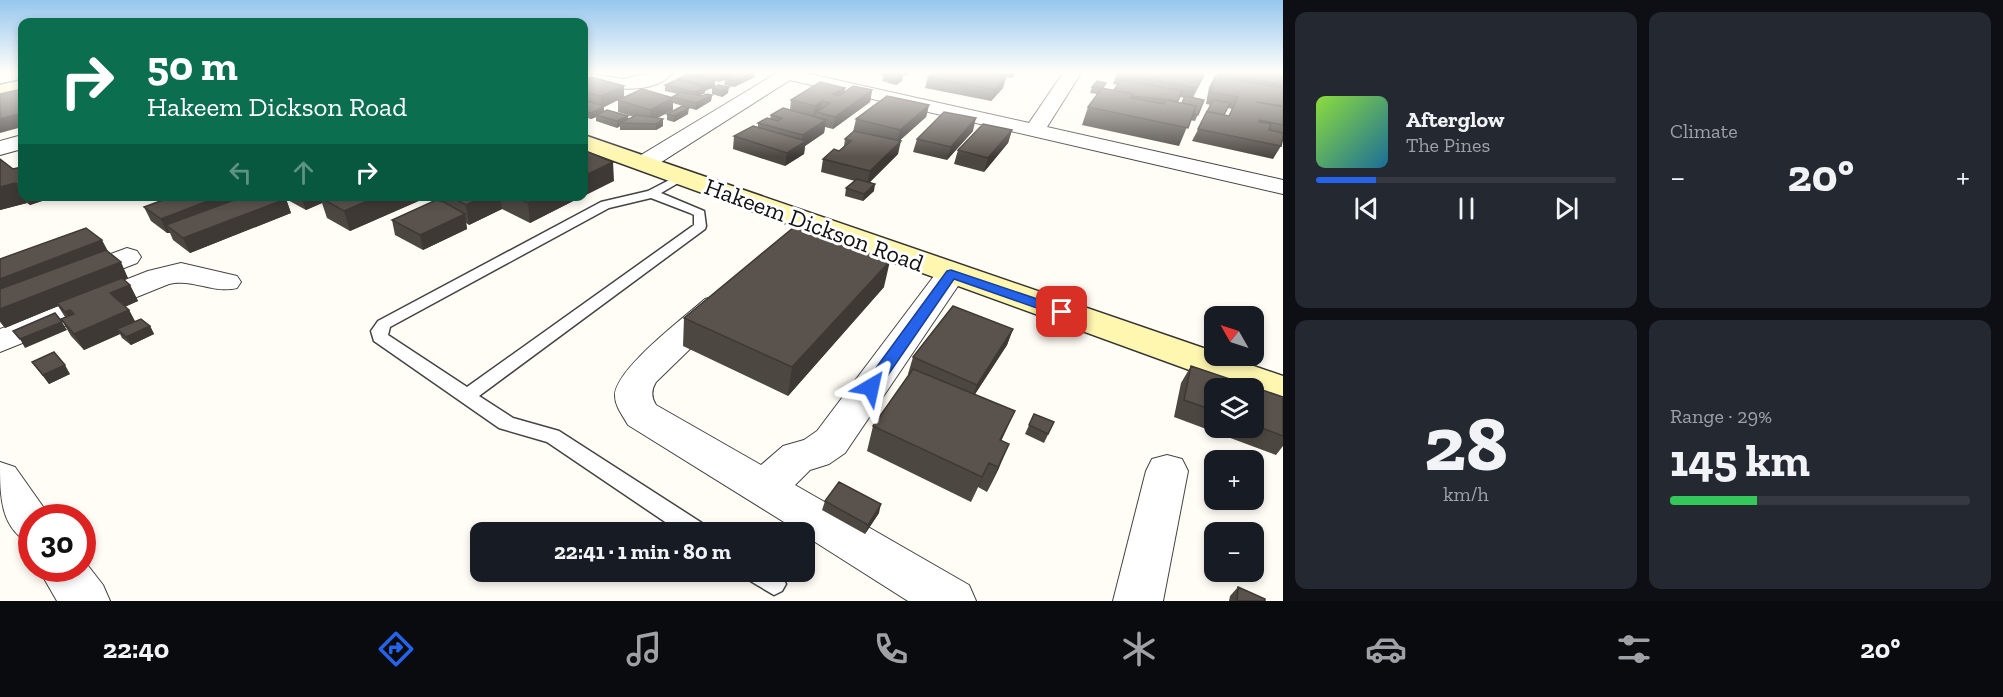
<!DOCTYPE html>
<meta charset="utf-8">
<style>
body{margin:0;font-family:"Zilla Slab",serif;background:#242831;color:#f1f3f6;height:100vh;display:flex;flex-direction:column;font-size:22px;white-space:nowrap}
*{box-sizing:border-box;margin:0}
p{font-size:20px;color:#9ea1a6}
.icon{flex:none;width:33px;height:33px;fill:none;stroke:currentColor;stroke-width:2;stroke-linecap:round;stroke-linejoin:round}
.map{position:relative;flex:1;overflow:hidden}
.details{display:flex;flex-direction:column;gap:12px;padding:12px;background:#0d0f14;width:720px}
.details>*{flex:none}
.top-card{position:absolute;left:18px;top:18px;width:570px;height:183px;border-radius:12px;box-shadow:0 3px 9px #0003;background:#0b6e4f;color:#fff;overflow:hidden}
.needle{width:39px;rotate:309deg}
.buttons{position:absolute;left:1204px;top:306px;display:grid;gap:12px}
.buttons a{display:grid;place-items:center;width:60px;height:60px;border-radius:12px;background:#171b24;box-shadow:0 3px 9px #0003;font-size:30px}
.speed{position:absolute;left:18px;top:504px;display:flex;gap:12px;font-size:30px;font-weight:700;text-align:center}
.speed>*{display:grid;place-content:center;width:78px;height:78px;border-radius:50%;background:#171b24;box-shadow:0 3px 9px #0003;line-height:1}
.speed .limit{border:9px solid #d22;background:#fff;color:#111}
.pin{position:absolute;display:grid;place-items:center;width:51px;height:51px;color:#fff;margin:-26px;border-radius:12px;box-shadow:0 3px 9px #0006}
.me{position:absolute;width:66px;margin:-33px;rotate:36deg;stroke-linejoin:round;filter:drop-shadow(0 0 4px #0008)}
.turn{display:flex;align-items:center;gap:21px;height:126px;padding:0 30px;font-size:27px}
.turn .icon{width:78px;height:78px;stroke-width:2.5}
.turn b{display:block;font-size:42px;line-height:51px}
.lanes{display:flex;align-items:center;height:57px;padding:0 30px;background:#0003;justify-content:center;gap:30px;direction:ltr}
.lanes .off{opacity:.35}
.big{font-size:45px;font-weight:700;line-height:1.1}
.details .widget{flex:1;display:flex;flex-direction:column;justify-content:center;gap:9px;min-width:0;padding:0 21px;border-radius:12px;background:#242831}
.details .dial{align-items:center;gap:0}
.dial b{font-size:78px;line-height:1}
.song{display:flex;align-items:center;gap:18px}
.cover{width:72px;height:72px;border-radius:9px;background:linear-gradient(135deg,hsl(90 70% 55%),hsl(200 70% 35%))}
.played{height:6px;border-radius:3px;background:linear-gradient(90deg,#2563eb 20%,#363941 20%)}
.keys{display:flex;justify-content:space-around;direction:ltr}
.heat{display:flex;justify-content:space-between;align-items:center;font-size:33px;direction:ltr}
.charge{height:9px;border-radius:4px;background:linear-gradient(90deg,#34c759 29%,#363941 0)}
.details .tiles{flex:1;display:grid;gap:12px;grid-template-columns:repeat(2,1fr)}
.trip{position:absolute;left:470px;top:522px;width:345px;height:60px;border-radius:12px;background:#171b24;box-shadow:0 3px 9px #0003;font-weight:700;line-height:60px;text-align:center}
.dock{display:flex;height:96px;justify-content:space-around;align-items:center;background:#090b0e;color:#9ea1a6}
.dock .icon{width:42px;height:42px}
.dock .on{color:#2563eb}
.dock b{font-size:27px;color:#f1f3f6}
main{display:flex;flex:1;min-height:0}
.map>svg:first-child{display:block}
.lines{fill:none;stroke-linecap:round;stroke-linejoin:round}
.service-casing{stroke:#444;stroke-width:3}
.minor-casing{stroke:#444;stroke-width:2}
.secondary-casing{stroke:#333;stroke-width:3}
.service{fill:#fff;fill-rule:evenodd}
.minor{fill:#fff;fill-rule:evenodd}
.secondary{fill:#fff6b0;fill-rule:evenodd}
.wall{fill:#4d4742;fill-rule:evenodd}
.shaded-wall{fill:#3f3936}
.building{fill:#5a524d;stroke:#3f3936;stroke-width:1.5}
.route{fill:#2563eb;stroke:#184099;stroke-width:1.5}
.labels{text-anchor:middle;stroke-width:6;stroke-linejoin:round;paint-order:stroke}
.street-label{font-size:24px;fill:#111;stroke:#fff}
</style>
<main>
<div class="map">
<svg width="1283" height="601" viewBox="0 0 1283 601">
<rect width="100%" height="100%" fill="#fffdf5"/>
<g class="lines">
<g class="service-casing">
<path id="service" d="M681,174L685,175V179L661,193L704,211L706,226L705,229L479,396L513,418L559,431L705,525L708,532H680L547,442L499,428L374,341L371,331L378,321L601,202L648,191ZM651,198L690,213L694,215V225L467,387L388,335L390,327L609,208Z
M744,572C759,570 778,568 786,584L782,591L774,595L747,579Z"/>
</g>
<g class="minor-casing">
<path id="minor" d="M584,73L624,79L649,73H672C655,96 607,89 584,82Z
M777,73H805L1029,123L1063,73H1081L1047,127L1283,180V194L790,80L652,168L644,170L636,168L632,163L636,158Z
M22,135V149L0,155V141Z
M127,248L137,251L141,257L137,263L0,316V295Z
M181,263L237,276L241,282L237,288C214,294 192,278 169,284L0,352V329L148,271Z
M951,265L962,268L966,274L845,453L829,464L810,470L795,485L969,585L976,601H908L804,535V532H800L628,425C623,416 615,406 615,396C614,370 685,317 705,299L716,296L727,299L732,306L727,313L656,382C651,390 651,397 656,405L761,465L783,446L804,440L817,431L940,268Z
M1167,455L1182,459L1188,471L1163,601H1113L1146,471L1152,459Z
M0,462L15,467L51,518H32V544C0,530 0,496 0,462Z
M82,558L103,585L110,601H57L38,568H82Z"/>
</g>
<g class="secondary-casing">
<path id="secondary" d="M22,80V92L0,97V85Z
M584,135L1215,352V356H1224L1283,376V403L1254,394V388H1239L584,150Z"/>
</g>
<use href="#service" class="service"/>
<use href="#minor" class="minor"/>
<use href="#secondary" class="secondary"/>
</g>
<path class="wall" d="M694,73H755V77L734,87L724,85L725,80L719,82L715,81V86L705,91V93L699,96L712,95L711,101L696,110L673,103V110L656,118L663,119V126L656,130H620V126L617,128L596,121V117L591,119L584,117V76V81L624,86V97L672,98L678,94L665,91V85L678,80V79L694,75ZM618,100V112L634,117L628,119V116L604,111V107Z
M874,73H909L903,76L902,81L896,85L882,81L884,75Z
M933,73H1017L1012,78L1003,76L1006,77L1003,88L991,101L925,88L928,77Z
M1117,73L1204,75L1193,98L1204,100L1195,121L1190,120L1179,146L1082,125L1088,107L1097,94L1090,93L1092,87L1114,90L1118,85L1113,84ZM1180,97L1184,98L1182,103L1177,102Z
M1218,73H1283V139L1281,146L1273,159L1192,141L1211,105L1206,104L1209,87L1215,76L1217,77ZM1228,108L1232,109L1229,116L1224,115Z
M718,85L728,93L722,97L712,94V88Z
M845,88V91L872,90L870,102L833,129L825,127L824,133L805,146L804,154L785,166L733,149L734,136L758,127V123L770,119L771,115L790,110L791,100Z
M929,105L926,117L899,141L898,154L870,182L874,191L863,201L845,196L846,188L855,181L821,172L823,159L839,151L844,146L845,139L853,132L856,119Z
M667,114H688L674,122L667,120Z
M1012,130L1008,143L984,172L954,164L958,150Z
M973,131L947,160L913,152L917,139Z
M22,167V196H57L30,205L27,203L0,210L13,169Z
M174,196H430L350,231L327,218L322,203L306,210L286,199L291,213L190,253L173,240L170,233H167L151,221L144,207Z
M440,196H583L530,223L502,209L469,225L466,223L467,229L423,250L395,235L392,220L441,201Z
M108,252L128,278L124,280L130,285L138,301L125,307L129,310L135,321L150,326L154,334L131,345L122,338L120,334L84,350L71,336L61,319L65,317L58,306L5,328L0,322V259Z
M884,287L788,396L683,346L684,318Z
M1013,329L1007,345L975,394L1001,441L999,468L987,492L978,487L971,502L867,451L873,426L909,375L908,374L913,357Z
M32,362L70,374L49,384Z
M1191,366L1283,397V446L1276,455L1174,417L1181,383ZM1215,388H1254V428H1215Z
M1034,414L1054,422L1044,443L1025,434Z
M825,501L879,513L865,534L822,510Z
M1238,587L1265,601H1229L1230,596Z"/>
<path class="shaded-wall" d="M720,73H737L719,82Z
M752,73H755V77L734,87L735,81Z
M901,73H909L903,76L902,81L896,85L897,79L900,77Z
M1000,73H1005L1004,76L997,81Z
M1006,77L1003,88L991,101L995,90Z
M715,80V86L705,91L706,85Z
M624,86V97L604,107V113L596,115V117L591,119V113L601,108V96Z
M705,87V93L694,98L695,92Z
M729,87L728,93L722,97V91Z
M845,88L843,99L832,94Z
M872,90L870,102L833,129L835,117Z
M712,95L711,101L696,110V103Z
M673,98V110L650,122V110Z
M822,101L820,113L817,112L816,115L813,118L815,106Z
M929,105L926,117L897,143L900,130Z
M689,108L688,114L674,122V116Z
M22,113V127L0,133V119Z
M628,116V123H620V126L617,128V121Z
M976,118L973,131L947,160L951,147Z
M663,119V126L656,130V124Z
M826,120L824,133L805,146L804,154L785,166L787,153L801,144L803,135Z
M1012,130L1008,143L984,172L988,158Z
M901,141L898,154L867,185L870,171Z
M613,162L614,181L584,196V176Z
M15,183L27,203L0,210V187Z
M22,184V192L19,185Z
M875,184L874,191L863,201L864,194Z
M25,196H57L30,205Z
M221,196H263L166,225L170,233H167L161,219Z
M301,196H320L322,203L306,210Z
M379,196H430L350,231L344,211Z
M484,196H500L502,209L469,225L466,205Z
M541,196H583L530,223L528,203Z
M286,199L291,213L190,253L183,238Z
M465,214L467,229L423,250L420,235Z
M102,240L110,255L0,298V279Z
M890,261L884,287L788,396L792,367Z
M121,262L128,278L59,306L57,303L58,306L5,328L0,320V309Z
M130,285L138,301L119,309L110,293Z
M70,310L79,326L74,328L65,312Z
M129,310L137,326L117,329L120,334L84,350L74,334Z
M62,322L67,330L25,348L20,339Z
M150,326L154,334L131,345L126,337Z
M1013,329L1007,345L970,402L977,385Z
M65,365L70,374L49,384L43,375Z
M1015,411L1004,435L990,465L1000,440Z
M1009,444L999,468L987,492L998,467Z
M989,463L978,487L971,502L982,477Z
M881,504L879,513L865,534L868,525Z"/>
<path class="building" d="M737,73H752L735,81L725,79Z
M888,73H892L903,75L897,79L883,75Z
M933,73H983L1006,77L995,90L928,77Z
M1117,73H1192L1204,75L1197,88Z
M1219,73H1277L1283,74V85L1254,80L1255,76L1246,74L1245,79L1218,74Z
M687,74L715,80L706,85L678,79Z
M1215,76L1283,88V106L1256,102L1283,107V125L1260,120L1259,122L1271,124L1269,130L1283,133V137L1281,146L1198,129L1207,111L1229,116L1238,97L1211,92Z
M591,77L624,86L601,96L584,92V81Z
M676,80L705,87L695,92L665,85Z
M1121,80L1182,91L1178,101L1131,96L1132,94L1114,90Z
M1097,81L1106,83L1102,89L1092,87Z
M820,82L845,88L832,94L839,96L853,86L872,90L835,117L817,112L830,103L822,101L815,106L791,100Z
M718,85L729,87L722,91L712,88Z
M1102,88L1132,94L1130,98L1164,104L1166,100L1196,106L1188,128L1088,107Z
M22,89V113L0,119V94Z
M642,89L673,98L650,110L618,100Z
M682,92L702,96L707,94L712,95L696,103L672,97Z
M887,96L929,105L900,130L856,119Z
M1185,96L1204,100L1198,115L1193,114L1196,106L1182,103Z
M584,100L604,106L591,113L584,111Z
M1213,100L1230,103L1224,115L1207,112Z
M682,106L689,108L674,116L667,114Z
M783,108L826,120L803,135L758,123L767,118L778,121L782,118L771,115Z
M607,110L628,116L617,121L596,115Z
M944,112L976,118L951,147L917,139Z
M637,115L663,119L656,124L620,123Z
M983,124L1012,130L988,158L958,150Z
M753,126L806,141L787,153L734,136Z
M854,131L901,141L870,171L823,159L834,149L839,151L851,141L845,139Z
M588,152L613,162L584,176V154Z
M0,159L13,169L22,167V184L19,185L15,183L0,187Z
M857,179L875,184L864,194L846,188Z
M174,196H221L161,219L144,207Z
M245,196H282L286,199L183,238L166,225Z
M325,196H379L344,211L321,198Z
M450,196H484L466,205Z
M515,196H541L528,203Z
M436,200L444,202L465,214L420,235L392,220Z
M794,227L890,261L792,367L684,318Z
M86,228L102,240L0,279V259Z
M106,250L121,262L0,309V289Z
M122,278L130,285L110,293L129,310L74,334L61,319L74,314L70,310L65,312L57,303Z
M953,306L1013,329L977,385L913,357Z
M55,313L62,322L20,339L13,331Z
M141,319L150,326L126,337L117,329Z
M54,352L65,365L43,375L32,362Z
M1191,366L1283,397V436L1254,425V388H1215V411L1184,400Z
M913,369L1015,411L1000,440L1009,444L998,467L989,463L982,477L873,426Z
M1034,414L1054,422L1048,434L1029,425Z
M839,482L881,504L868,525L825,501Z
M1238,587L1265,599V601H1237Z"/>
<linearGradient id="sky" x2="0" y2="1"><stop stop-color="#95c6ee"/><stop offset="0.46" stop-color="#fffefa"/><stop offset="1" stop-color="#fffefa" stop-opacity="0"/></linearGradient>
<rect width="1283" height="157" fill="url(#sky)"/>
<path class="route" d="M951,270L1067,309L1069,312L1062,316L1057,315L954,279L877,391H865L863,387L865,383L947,271Z"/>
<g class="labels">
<g class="street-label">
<text transform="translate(814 225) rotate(20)" y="8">Hakeem Dickson Road</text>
</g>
</g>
</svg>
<div class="buttons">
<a><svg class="needle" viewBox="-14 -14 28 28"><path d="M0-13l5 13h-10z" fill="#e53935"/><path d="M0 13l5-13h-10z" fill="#9ea1a6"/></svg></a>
<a><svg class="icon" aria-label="layers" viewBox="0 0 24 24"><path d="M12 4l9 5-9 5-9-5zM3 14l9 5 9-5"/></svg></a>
<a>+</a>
<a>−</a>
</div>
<div class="speed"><div class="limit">30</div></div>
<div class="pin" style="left:1062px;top:312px;background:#d93025"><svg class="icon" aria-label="arrive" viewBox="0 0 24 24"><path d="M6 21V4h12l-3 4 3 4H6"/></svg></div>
<svg class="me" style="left:871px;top:387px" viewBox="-20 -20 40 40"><path d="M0-17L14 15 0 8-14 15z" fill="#2563eb" stroke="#fff" stroke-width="4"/></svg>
<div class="trip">22:41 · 1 min · 80 m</div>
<div class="top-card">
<div class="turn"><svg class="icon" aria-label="right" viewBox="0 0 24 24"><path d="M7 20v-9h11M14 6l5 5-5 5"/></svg><div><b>50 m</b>Hakeem Dickson Road</div></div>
<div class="lanes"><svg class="icon off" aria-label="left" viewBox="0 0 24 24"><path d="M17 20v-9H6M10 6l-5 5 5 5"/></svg><svg class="icon off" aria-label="ahead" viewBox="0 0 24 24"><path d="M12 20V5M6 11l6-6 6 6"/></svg><svg class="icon" aria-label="right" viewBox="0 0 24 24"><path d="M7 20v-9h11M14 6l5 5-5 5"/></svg></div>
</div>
</div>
<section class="details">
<div class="tiles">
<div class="widget">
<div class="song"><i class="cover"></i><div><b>Afterglow</b><p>The Pines</p></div></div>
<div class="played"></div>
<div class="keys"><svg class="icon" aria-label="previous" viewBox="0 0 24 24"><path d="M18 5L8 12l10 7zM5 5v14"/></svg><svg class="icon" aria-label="pause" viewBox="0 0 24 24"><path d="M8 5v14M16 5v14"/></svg><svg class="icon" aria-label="next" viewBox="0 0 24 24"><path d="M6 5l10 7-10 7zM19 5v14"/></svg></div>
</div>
<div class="widget"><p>Climate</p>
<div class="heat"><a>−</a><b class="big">20°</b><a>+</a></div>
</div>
<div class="widget dial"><b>28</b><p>km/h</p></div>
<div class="widget"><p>Range · 29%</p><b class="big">145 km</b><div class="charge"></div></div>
</div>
</section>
</main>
<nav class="dock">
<b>22:40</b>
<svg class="icon on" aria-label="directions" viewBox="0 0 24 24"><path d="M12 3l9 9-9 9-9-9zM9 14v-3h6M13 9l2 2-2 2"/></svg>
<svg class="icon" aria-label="music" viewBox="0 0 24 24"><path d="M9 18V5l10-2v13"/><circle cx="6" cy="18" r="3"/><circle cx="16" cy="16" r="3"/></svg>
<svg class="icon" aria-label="phone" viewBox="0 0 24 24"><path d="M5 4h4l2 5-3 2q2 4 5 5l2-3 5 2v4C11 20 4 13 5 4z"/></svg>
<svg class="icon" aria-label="climate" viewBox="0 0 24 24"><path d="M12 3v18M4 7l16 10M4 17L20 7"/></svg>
<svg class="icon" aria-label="car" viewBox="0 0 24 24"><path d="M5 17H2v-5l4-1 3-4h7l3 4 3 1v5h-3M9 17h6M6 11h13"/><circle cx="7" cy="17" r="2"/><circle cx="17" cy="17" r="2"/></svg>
<svg class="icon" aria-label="filters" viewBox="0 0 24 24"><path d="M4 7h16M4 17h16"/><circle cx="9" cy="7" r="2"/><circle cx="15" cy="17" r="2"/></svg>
<b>20°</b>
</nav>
